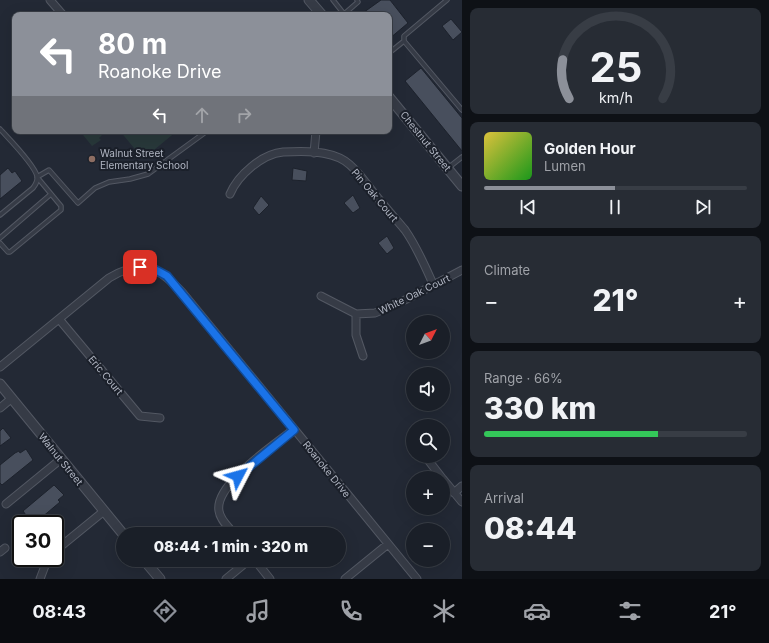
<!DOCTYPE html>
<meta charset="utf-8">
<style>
body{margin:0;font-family:Inter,sans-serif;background:#272c34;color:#f1f3f6;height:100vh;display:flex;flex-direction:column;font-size:15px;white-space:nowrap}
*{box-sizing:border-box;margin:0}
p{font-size:13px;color:#9fa2a8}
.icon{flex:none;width:22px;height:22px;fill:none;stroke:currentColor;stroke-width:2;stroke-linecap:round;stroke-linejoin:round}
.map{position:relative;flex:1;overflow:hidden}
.sheet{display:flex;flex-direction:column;gap:8px;padding:8px;background:#0e1116;width:307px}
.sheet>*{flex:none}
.hud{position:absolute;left:12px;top:12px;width:380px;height:122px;border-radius:8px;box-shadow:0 4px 16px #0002,0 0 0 1px #383d45;background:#8c9099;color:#fff;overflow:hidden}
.needle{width:26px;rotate:48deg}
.controls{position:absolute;left:406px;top:315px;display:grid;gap:8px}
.controls a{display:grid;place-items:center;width:44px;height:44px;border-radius:50%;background:#1a1f28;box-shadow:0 4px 16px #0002,0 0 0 1px #383d45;font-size:20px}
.speed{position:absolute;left:12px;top:515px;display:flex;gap:8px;font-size:20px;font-weight:700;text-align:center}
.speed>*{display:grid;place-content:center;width:52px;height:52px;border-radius:50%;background:#1a1f28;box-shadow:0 4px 16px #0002,0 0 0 1px #383d45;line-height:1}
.speed .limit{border:2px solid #111;border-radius:6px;background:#fff;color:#111}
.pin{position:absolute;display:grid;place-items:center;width:34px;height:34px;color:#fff;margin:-17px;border-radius:8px;box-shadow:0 2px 6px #0006}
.me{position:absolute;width:44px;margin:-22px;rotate:51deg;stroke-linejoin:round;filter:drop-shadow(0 0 3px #0008)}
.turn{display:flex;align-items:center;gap:14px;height:84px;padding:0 20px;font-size:18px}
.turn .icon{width:52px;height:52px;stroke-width:2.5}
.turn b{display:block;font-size:28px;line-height:34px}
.lanes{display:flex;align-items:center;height:38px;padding:0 20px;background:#0003;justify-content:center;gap:20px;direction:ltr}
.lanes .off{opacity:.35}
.big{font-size:30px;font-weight:800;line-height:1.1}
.sheet .card{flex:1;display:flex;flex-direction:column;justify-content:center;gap:6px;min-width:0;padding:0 14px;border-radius:8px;background:#272c34}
.sheet .dial{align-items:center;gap:0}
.dial svg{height:104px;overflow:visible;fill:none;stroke:#383d45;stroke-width:7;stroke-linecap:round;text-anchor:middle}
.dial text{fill:#f1f3f6;stroke:none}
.song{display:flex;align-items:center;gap:12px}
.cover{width:48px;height:48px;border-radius:6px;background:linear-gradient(135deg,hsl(50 70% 55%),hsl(120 70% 35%))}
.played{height:4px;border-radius:2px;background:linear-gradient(90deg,#8c9099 50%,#383d45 50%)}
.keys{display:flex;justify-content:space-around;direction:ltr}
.heat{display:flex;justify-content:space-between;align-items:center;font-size:22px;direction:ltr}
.charge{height:6px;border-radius:3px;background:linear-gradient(90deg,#34c759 66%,#383d45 0)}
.trip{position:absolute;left:116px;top:527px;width:230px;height:40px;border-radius:20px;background:#1a1f28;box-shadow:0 4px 16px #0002,0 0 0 1px #383d45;font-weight:800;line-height:40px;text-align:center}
.tab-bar{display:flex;height:64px;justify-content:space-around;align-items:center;background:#0a0c10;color:#9fa2a8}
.tab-bar .icon{width:28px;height:28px}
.tab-bar .current{color:#8c9099}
.tab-bar b{font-size:18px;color:#f1f3f6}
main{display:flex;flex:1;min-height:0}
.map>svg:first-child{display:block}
.green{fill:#28383a}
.building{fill:#484f5d;stroke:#1d222c}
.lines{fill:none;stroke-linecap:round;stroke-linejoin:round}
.service-casing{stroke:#535863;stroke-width:5.5}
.minor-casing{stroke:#535863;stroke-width:9}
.tertiary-casing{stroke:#535863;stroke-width:11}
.service{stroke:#363b46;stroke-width:3.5}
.minor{stroke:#363b46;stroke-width:7}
.tertiary{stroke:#363b46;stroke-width:9}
.route-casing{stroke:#114b97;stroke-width:10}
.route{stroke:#1a73e8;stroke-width:7}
.education-dot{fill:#8d6e63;stroke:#1b202a;stroke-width:1.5}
.labels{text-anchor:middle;stroke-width:4;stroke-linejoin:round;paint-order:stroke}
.street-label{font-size:10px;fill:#b0b5c2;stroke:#1b202a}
.poi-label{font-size:10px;fill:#b0b5c2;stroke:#1b202a;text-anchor:start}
</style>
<main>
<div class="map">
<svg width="462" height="579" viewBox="0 0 462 579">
<rect width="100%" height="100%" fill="#232935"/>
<path class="green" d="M88,131H99L102,135L99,138L101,140L92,146L83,135Z
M120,131H177L143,159Z"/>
<path class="building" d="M381,0H390L408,23L389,39V15H360Z
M451,19L462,32L453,40L442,26Z
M421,68L462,118V151L405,81Z
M8,168L12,173L15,171L22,181L0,199V175Z
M293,168L307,171L306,181L292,180Z
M353,195L360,208L353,213L344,203Z
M261,196L269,205L259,215L253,208Z
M387,236L394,248L387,254L378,243Z
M3,428L11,438L0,446V431Z
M26,449L33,460L2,485L0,483V465L15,453L19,451L20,453Z
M54,485L64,495L58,500L60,502L41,518L38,519L36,517L31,522L23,511Z"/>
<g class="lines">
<g class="service-casing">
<path id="service" d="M333,0L344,14
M343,15L358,2L357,0
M404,41L462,110
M389,53L404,41V36L447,0
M0,129C9,139 34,164 37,176C38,181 36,184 33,188L0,215
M448,168L462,157
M0,238L51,194
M0,243L8,252H10L61,210V206L37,177L49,170L78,203L95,188L109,182L130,179L148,174L207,131"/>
</g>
<g class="minor-casing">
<path id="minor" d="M50,0L63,15
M314,153L316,131
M230,194C238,175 262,154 283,152C302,151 328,150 345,161C357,169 365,182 374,193C384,206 395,218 405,230C417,247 425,266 433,284
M321,296L356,314L375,313L407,299L462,270
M356,314V335L363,356
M59,319L140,416L160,418
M0,367L109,278C142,258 157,266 182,292L417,579
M0,408L12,398
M425,456L442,478
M443,479L462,502
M454,493L462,486
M6,504L61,459
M234,534C229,527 220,520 219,511C214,484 275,445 294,429
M55,551L104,511
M0,552L5,548
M255,560L270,579
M40,579L48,558
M226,579L249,560
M345,579L388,544"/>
</g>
<g class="tertiary-casing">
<path id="tertiary" d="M309,0L322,15
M389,97L462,186
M0,384L123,534
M144,560L160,579"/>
</g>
<use href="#service" class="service"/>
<use href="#minor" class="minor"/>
<use href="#tertiary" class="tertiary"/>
</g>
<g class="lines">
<g class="route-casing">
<path id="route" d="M140,267L152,268L167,276L294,430L238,476"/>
</g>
<use href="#route" class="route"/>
</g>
<circle class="education-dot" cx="92" cy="159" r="4"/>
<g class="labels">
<g class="street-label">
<text transform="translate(426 141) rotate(51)" y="4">Chestnut Street</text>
<text transform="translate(375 195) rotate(50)" y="4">Pin Oak Court</text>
<text transform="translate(414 294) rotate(-26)" y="4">White Oak Court</text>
<text transform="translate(106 375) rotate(50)" y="4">Eric Court</text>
<text transform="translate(61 459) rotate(51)" y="4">Walnut Street</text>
<text transform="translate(327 469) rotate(51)" y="4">Roanoke Drive</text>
</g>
<g class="poi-label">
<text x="100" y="157">Walnut Street<tspan x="100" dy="12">Elementary School</tspan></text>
</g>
</g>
</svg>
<div class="controls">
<a><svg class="needle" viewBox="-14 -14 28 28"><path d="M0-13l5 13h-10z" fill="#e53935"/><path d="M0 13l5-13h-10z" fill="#9fa2a8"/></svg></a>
<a><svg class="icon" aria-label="sound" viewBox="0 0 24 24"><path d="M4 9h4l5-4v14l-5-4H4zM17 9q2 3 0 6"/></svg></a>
<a><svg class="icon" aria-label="search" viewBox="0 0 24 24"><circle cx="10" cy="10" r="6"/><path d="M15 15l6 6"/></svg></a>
<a>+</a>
<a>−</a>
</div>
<div class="speed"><div class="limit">30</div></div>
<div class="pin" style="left:140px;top:267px;background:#d93025"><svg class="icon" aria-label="arrive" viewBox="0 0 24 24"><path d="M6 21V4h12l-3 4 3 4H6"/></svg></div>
<svg class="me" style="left:238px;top:476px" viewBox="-20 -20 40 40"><path d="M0-17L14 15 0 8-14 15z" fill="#1a73e8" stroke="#fff" stroke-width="4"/></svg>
<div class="trip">08:44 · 1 min · 320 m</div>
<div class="hud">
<div class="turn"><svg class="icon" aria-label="left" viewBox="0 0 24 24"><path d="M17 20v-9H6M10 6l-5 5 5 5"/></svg><div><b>80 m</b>Roanoke Drive</div></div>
<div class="lanes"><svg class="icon" aria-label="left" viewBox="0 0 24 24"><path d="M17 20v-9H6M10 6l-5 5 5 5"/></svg><svg class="icon off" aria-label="ahead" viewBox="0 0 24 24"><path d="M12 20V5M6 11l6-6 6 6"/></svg><svg class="icon off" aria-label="right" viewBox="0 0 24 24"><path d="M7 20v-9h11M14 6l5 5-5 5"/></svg></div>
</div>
</div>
<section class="sheet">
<div class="card dial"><svg viewBox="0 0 100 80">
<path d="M14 69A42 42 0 1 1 86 69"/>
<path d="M14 69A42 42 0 0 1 9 39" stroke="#8c9099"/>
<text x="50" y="56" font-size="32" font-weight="700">25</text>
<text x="50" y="72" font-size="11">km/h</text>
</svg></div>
<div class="card">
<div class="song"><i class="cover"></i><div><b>Golden Hour</b><p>Lumen</p></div></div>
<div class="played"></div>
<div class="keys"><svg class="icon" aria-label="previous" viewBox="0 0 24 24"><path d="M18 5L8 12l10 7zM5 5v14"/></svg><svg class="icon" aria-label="pause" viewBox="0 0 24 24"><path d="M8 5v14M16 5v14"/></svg><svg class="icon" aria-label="next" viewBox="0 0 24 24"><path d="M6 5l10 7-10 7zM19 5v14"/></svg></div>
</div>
<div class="card"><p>Climate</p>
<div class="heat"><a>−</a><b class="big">21°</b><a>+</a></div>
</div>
<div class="card"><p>Range · 66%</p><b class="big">330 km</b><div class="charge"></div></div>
<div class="card"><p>Arrival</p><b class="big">08:44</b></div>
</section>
</main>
<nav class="tab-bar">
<b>08:43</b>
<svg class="icon current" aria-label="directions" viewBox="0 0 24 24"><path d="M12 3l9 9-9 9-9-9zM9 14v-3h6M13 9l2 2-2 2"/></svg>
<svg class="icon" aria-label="music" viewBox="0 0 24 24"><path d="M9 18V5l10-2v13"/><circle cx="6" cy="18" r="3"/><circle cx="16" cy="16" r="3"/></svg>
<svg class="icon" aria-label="phone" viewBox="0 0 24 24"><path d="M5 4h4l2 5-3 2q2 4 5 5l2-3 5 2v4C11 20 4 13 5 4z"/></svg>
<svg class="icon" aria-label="climate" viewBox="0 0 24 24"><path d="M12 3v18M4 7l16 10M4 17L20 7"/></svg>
<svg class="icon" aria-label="car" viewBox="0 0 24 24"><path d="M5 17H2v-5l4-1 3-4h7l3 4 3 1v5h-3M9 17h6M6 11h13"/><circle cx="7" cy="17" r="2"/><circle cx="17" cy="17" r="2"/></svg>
<svg class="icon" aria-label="filters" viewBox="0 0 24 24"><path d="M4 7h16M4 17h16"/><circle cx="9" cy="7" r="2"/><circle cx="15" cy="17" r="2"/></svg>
<b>21°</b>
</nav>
